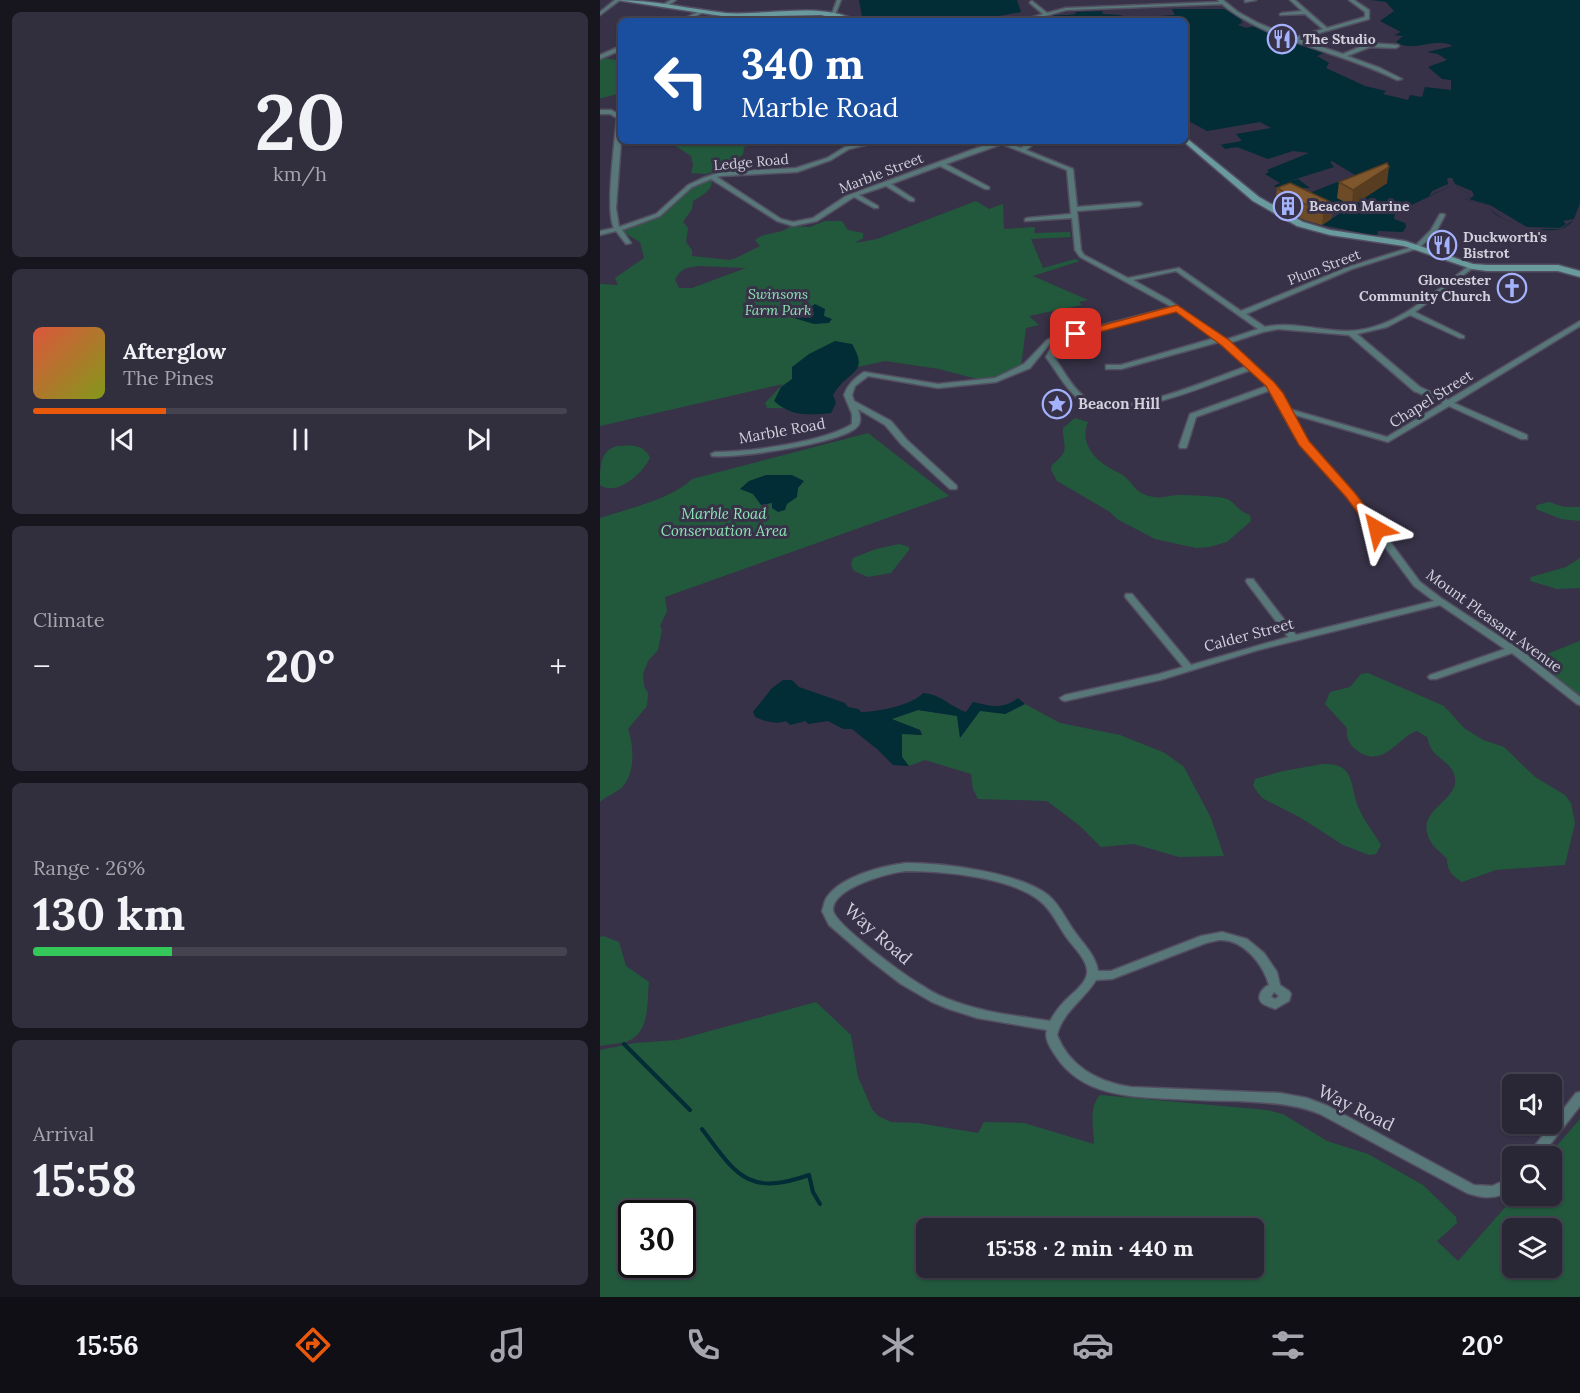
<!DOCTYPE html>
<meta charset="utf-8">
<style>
body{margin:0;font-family:Lora,serif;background:#312e3d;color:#f1f3f6;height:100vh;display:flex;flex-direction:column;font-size:22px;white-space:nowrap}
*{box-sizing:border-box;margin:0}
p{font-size:20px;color:#a5a5ad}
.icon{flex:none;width:33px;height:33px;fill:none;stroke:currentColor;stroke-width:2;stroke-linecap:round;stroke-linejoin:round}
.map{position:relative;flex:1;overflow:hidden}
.panel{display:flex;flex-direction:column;gap:12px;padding:12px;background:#17151d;width:600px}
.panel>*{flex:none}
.top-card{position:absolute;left:18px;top:18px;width:570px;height:126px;border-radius:9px;box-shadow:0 2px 4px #0004,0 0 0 2px #454350;background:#1a4fa0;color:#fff;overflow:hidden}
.fabs{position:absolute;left:902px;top:1074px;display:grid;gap:12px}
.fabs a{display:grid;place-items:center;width:60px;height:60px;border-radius:9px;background:#292635;box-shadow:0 2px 4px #0004,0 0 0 2px #454350;font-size:30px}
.speed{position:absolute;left:18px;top:1200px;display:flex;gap:12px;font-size:30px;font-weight:700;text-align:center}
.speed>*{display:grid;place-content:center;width:78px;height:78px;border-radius:50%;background:#292635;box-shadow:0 2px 4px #0004,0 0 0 2px #454350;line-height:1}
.speed .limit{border:3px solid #111;border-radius:9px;background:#fff;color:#111}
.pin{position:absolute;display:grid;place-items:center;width:51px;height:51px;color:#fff;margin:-26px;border-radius:12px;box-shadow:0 3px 9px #0006}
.me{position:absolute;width:66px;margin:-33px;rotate:323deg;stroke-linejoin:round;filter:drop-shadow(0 0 4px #0008)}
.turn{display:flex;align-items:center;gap:21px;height:126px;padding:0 24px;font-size:27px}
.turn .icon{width:78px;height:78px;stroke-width:2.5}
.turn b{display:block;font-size:42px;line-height:51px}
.big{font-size:45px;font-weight:700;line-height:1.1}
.panel .widget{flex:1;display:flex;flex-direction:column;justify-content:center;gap:9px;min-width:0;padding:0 21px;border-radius:9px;background:#312e3d}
.panel .dial{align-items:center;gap:0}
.dial b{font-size:78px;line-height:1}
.song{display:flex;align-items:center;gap:18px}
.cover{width:72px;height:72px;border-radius:9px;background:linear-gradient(135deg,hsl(10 70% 55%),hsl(70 70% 35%))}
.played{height:6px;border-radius:3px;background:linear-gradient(90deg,#ea580c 25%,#454350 25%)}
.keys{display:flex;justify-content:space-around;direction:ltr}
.heat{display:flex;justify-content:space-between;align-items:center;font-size:33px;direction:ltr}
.charge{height:9px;border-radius:4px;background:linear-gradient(90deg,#34c759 26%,#454350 0)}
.trip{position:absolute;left:316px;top:1218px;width:348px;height:60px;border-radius:9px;background:#292635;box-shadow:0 2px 4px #0004,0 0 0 2px #454350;font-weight:700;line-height:60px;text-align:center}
.tabs{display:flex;height:96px;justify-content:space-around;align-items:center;background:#100f15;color:#a5a5ad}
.tabs .icon{width:42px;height:42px}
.tabs .on{color:#ea580c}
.tabs b{font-size:27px;color:#f1f3f6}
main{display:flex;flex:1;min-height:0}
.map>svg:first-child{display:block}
.green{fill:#22593d;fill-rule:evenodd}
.water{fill:#022c36}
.pier{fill:#373247}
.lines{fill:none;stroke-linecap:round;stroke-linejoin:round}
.stream{stroke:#022c36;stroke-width:4}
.street-casing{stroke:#534e62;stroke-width:3}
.secondary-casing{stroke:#534e62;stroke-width:3}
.street{fill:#587778;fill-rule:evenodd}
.secondary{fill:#699b9d;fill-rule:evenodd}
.wall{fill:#6d4b27}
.shaded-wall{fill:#593d20}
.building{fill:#7f572d;stroke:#593d20;stroke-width:1.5}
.route{fill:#ea580c;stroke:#983908;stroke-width:1.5}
.labels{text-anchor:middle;stroke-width:6;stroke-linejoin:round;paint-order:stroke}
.far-poi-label{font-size:14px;font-weight:bold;fill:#d2d0dd;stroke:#373247;text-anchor:start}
.far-street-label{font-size:14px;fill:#d2d0dd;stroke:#373247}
.far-park-label{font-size:14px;font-style:italic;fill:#8de4b4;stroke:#373247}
.street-label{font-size:15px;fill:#d2d0dd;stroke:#373247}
.poi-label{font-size:15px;font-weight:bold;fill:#d2d0dd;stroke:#373247;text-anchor:start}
.park-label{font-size:15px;font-style:italic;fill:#8de4b4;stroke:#373247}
.near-street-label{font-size:18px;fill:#d2d0dd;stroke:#373247}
</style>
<main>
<section class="panel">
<div class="widget dial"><b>20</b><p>km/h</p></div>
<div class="widget">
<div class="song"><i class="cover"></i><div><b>Afterglow</b><p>The Pines</p></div></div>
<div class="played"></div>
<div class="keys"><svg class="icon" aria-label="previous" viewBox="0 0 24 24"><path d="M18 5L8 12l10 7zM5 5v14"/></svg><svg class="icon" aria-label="pause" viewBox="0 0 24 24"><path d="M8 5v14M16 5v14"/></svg><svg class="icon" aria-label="next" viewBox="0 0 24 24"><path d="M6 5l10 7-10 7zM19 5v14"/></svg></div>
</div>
<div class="widget"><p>Climate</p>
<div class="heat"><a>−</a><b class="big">20°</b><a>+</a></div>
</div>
<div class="widget"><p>Range · 26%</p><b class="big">130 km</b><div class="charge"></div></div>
<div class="widget"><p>Arrival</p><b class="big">15:58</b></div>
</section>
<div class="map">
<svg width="980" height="1297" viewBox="0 0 980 1297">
<rect width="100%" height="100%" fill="#373247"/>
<path class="green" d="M5,58L21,61V93L2,98H0V60Z
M75,141H150L144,148L143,154L126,169L105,174L91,173L93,165L91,156L74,145Z
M106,180L112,181C112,191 101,196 93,201L92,209L83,222L88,228L86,242L92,250V256L129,260L136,258L160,246L155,240C166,231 181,235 191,226L210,227L225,221H242L248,230L263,233V238L255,243L277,239L376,201L389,209L403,204L404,229L435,227L434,233L470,232L471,237L431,239L443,268L475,259L480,261L433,276L488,300L479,302L482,305L429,316L439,325L426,328L421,366L388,382L339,369L285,361L253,368L232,393L235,403L230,409L167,408L165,403L183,384L0,426V284L18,285L15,278L44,258L40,242L21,231L59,216L92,187ZM99,266L146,268L92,288H79L75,280C80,268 88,267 99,266Z
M475,418L488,422C479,444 495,460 513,470C517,472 522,474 525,477C536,487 536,494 554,497C562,499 570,495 577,495C588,495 615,496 624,498C636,501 636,511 650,515L651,521L627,542L609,547L596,548L555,539L517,519L510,512L457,481L451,470L452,465C471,450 463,448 463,428Z
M268,433L349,496L65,597L67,611L60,626L62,630L58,650L48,661L43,674L44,686L48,693L47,706L28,729C34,746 36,776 20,789C14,794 6,796 0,802V518C27,509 72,499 92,479Z
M17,446C30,445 45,444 50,458C43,473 17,497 0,485C0,468 0,450 17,446Z
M949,502L964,507H980V521L961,519L936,509L937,505Z
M299,544L309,547V550L291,573L268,577L254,571L251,565L253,558L276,549Z
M980,558V588L957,589L930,581L931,577L966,567Z
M980,641V696L934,659Z
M768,673L844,706L864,728L883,740L904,747L935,777L965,795L971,803L975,823L965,865L896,870L862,882C852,876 847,870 847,859C842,853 834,848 831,842C812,810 859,802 855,778C853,762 835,759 830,746C828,743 829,740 827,737L817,731C799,735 783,772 755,749C749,744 746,737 747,728L725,704L730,692L750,687L761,674Z
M425,704L460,723L520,735L565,753L584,767L611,818L624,856L579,857L534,844L501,847L480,826L447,801L378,799L373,789L371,774L325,760L309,766L302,757V733L322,735L320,730L291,719L318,710L357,716L360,737L380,710L405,714Z
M723,764C757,763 749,787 759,809C765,822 774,833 781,845L776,854L769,855L743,845L701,818L662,798L653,786L655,779L683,771Z
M3,936L19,942L26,966L49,982C47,1000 50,1028 32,1039C25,1044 9,1044 0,1046V937Z
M216,1002L251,1035L258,1077L272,1109L278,1116L291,1122L318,1123L378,1133L384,1122L424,1123L494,1144C494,1128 488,1108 500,1095L667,1110L683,1114L727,1141L768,1154L823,1185L856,1217L857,1223L837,1241L858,1261L915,1196H951V1156H948L980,1119V1297H0V1050L35,1043L77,1040ZM32,1214H82V1264H32ZM327,1228H654V1268H327ZM912,1228H951V1268H912Z"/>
<path class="water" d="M259,0H417L421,12L372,21H263L258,19L262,16Z
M771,0H980V208C976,216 971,226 961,229C944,234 894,222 888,205L865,199L870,195L856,186H851L795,213L794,219L805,223L806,227L803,232L778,231L777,236L722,225L691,195L674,186L680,183L665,174L669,172L667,170L709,153L693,151L668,159L637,147L625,149L607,131L585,119V21H546L560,16L575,15L572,9H624L643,20L640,21L643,22L638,25L646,28L655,26L678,35L675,37L724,53L717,56L729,63L726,68L765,86L786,91L783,94L808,100L810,95L822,97L825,87L851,90V80L842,79L828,67L847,60L838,54L827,52L853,46C835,36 814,54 796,42L803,36L794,35L801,32L780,21L794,11L786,2Z
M502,11L503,14L520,15L532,21H444L442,17C454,14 464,16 476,14L475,12Z
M215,304L225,309L224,316L232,319L229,323L214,324L194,318Z
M235,341L252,344C270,375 248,369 233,395L236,403L231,413C209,415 192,417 174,401L181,387L192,379V367L209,354Z
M166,475H192L204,481L198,488L197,497L187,504L185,510L178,512L172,508V503L161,505L153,494L140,489L149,481Z
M183,680H192L199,687L245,703L248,707L258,709L261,712C277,712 313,705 323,693C343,695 347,705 366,712L373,702C391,706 402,710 418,698L425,704L405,714L380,711L360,738L357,716L318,710L292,719L320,730L322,735L302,734V757L309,766L293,765L277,749L252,729H243L228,721L208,724L206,721L190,725L186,721C177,725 164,721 155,717L153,712L172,688Z"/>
<path class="pier" d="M660,122L671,128L636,134L642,141L619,145L607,131Z
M732,161L755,175L697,198L728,213L782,186L722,225L681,185L692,183L698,187L696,198L703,188H710L698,179L683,183L734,167L730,162Z
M847,178H852L855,184L872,191L874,196L869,199L890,205L927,227L960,228L966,224L963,221L974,219L980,203V215L961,229H925L902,218L887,207L888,205L865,199L870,195L856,186H851L829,196L832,191L848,184Z"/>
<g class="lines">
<path class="stream" d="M24,1044L90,1110
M102,1129C136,1174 147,1197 209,1175L213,1192L220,1204"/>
<g class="street-casing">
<path id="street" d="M15,0H20L0,15V12Z
M71,0H76L66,7H62V5Z
M237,0H241L235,15L231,16Z
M618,0H623L638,12L658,23L694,38L723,29L705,14L680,15V14L682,13L702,11L690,0H695L727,28L765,17V12L749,0H754L769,10V19L698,39L743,54L769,43L798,45L799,46L796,48L770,47L747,56L780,68L802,79L797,80C775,69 752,61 728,53C691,40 653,30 622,4L466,10L428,21H420L443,14L430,3V2L432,1L447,13L466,8L619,2Z
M645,0H656L645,2Z
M100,11L104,12L85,21H79Z
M21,46V50L0,59V55Z
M0,110H11L21,115V141L16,208L19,227L56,214L88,185L103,178L121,172L196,168L227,158L245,147L271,141H282L249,149L231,160L197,172L122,176L117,177L181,219L193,222L213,218L246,196L396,141H404L421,148L430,141H437L426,150L473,169L477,207L539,202L542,204L539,206L477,211L481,250L484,255L528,278L579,268L641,311L748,267L815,246L831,230L840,214H844L845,215L836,232L819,248L752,269L646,314L665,327C692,321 719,331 747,331C794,331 834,292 870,265H874V267L815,312L864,336V338H860L810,315L787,327L757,334L820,387L848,400L980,321V326L854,403L927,435V439H921L849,406L788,442L692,414L707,441L753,492L820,582L841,598L923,652L980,697V705L977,704L912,653L836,679H830L828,677L830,675L905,649L840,605L658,650L560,680L465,701L462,700L460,698L465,695L559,674L583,667L526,598L525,596L526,594H532L591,665L688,637L647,583L646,581L647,579H653L696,635L834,601L814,586L747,496L701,444L671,390L596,417L587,446L586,448H580L579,446L590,414L667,386L651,370C613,382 521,425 484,403C468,393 457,372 446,357L453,344L463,338L451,342L430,368L396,382L338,388L268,376L255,386L252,395L254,401L291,421L307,440L356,485L357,487L356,489H350L301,444L285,425L258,409C260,415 262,422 257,427C242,443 135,459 112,456L111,454L115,452C149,452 224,442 252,424V414L244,395C248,384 255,378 264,372L338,384L395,378L424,364L447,340L455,336L476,332L572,307L480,257L475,250L472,218L425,221V219L427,218L471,214L467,170L402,144L346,164L389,187V189H385L340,166L291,184L314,199V201H310L286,186L259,195L278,206V208H274L254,197L217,221L193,226L177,221L111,179L92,187L60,216L22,230L31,243L26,244L16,231L0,235V231L14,228C5,212 15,139 17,118L10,114H0ZM576,271L658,329L625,340L569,300L533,280ZM576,310L615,338L521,365H506V369H521L619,342L648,366C611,378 528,417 493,402C475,394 464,371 454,357L458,346L468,340L464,338ZM678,329L749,335L814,391L843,403L787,437L689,409C673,379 654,365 629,343L663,332Z
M306,863C343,863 418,872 448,895C460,905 466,920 475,932C484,945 496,956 498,971H511L601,936L622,932L647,939L664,953L677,972L680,985L689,991L691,994L689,1001L675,1009C671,1007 663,1005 661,1002C656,995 664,987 669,985C663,964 644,940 621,940C616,940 611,942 606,943L512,979L496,980C484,1000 463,1011 457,1035C470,1067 498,1082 531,1087L680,1093L707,1098L728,1106L874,1185L892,1186L912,1177V1190C896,1199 884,1199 867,1193L720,1114C693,1103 667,1103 639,1101C617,1101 596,1100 574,1099C530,1097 481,1096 455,1055C450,1047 444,1038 447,1030L377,1018L349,1009L332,1002L301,984L271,961L229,925L222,911C224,906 224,901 227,897C242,876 282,866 306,863ZM306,871C343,871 411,877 440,901C452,910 458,926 467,938C474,948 489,961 487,974C485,985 471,994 464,1002C458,1008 454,1014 450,1021C419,1016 386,1013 356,1002C344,998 333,993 323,986C308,978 234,924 233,910C233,887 289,873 306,871ZM674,992L679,996L675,999L671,997Z
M980,1092V1106L941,1156H928L930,1152L976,1093Z"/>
</g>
<g class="secondary-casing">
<path id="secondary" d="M17,0C54,0 90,9 126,13C165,16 222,1 257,21H246L221,15L128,17Z
M585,137L659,197L703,222L730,230L805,241L873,264L887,265H958L980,271V277L958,271H887L872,269L804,246L730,235L697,226L653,201L583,141H585Z"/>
</g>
<use href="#street" class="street"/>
<use href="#secondary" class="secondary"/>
</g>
<path class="wall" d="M739,182L787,183L752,206L737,198Z
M677,188L733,203L731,219L722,225L704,220L675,204Z"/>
<path class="shaded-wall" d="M789,167L787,183L752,206L753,190Z
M733,203L731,219L722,225L724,208Z"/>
<path class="building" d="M787,163L789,167L753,190L739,182Z
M690,183L733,203L724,208L705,204L677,188Z"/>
<path class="route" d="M577,305L629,340L674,382L683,393L709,441L754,492L783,529L781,532H772L746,497L699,445L666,386L621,345L576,312L476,338L471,334Z"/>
<defs>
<g id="restaurant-ring" transform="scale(1.5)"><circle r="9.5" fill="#373247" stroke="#a4b1fc" stroke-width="1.5"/><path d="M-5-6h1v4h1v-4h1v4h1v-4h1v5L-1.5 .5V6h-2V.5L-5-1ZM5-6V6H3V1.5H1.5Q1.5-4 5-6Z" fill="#a4b1fc"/></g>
<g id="building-ring" transform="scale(1.5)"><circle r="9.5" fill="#373247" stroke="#a4b1fc" stroke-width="1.5"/><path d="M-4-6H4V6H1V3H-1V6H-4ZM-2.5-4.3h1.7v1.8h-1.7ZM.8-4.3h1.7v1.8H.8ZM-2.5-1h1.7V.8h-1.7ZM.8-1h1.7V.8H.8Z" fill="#a4b1fc"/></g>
<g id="church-ring" transform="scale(1.5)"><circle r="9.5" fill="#373247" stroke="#a4b1fc" stroke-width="1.5"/><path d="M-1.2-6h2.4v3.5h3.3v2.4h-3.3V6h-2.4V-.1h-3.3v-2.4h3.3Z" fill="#a4b1fc"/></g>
<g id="sight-ring" transform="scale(1.5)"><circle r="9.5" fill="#373247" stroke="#a4b1fc" stroke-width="1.5"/><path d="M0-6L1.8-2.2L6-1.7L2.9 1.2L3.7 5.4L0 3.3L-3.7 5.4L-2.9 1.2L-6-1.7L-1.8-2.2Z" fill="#a4b1fc"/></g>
</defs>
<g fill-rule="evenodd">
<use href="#restaurant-ring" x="682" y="39"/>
<use href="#building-ring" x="688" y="206"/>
<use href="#restaurant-ring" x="842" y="245"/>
<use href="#church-ring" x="912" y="288"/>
<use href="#sight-ring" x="457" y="404"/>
</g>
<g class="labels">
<g class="far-poi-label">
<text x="703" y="44">The Studio</text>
<text x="709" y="211">Beacon Marine</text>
<text x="863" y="242">Duckworth's<tspan x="863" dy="16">Bistrot</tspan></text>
<text x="891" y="285" text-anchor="end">Gloucester<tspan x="891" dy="16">Community Church</tspan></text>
</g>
<g class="far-street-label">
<text transform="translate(151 162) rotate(-5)" y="5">Ledge Road</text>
<text transform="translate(281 173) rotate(-21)" y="5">Marble Street</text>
<text transform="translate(724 267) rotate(-21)" y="5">Plum Street</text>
</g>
<g class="far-park-label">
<text x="178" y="299">Swinsons<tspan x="178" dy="16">Farm Park</tspan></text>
</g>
<g class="street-label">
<text transform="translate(831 399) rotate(-32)" y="5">Chapel Street</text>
<text transform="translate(182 431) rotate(-10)" y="5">Marble Road</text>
<text transform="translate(894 621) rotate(36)" y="5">Mount Pleasant Avenue</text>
<text transform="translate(649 635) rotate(-15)" y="5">Calder Street</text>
</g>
<g class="poi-label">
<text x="478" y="409">Beacon Hill</text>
</g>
<g class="park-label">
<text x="124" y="519">Marble Road<tspan x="124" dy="17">Conservation Area</tspan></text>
</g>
<g class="near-street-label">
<text transform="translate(278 934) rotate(41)" y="6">Way Road</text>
<text transform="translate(756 1108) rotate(26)" y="6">Way Road</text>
</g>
</g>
</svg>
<div class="fabs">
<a><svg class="icon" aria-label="sound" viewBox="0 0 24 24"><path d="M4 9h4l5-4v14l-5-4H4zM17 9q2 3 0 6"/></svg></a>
<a><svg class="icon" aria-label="search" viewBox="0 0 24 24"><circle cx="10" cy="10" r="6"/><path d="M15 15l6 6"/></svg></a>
<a><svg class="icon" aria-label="layers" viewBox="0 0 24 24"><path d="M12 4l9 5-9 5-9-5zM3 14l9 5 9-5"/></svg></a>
</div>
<div class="speed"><div class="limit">30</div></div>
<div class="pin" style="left:476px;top:334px;background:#d93025"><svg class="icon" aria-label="arrive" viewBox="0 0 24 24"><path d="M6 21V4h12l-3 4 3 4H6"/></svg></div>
<svg class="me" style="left:777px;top:529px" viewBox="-20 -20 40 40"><path d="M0-17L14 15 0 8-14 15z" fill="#ea580c" stroke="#fff" stroke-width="4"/></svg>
<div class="trip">15:58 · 2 min · 440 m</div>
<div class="top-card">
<div class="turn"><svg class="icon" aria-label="left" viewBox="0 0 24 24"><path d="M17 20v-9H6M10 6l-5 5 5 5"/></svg><div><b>340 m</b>Marble Road</div></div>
</div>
</div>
</main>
<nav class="tabs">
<b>15:56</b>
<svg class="icon on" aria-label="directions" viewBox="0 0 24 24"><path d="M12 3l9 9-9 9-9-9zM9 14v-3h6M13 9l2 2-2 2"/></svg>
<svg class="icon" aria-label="music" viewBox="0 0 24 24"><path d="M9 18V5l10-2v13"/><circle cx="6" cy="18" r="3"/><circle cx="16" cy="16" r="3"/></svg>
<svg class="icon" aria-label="phone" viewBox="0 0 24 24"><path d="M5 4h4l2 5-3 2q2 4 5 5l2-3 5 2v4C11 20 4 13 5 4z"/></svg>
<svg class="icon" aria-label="climate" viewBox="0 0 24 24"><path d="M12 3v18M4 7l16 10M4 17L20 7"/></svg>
<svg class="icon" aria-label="car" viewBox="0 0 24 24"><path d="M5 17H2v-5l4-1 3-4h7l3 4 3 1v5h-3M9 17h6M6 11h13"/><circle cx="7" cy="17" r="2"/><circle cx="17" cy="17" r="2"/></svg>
<svg class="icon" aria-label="filters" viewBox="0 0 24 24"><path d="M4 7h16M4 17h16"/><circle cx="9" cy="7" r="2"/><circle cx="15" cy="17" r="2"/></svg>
<b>20°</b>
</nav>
